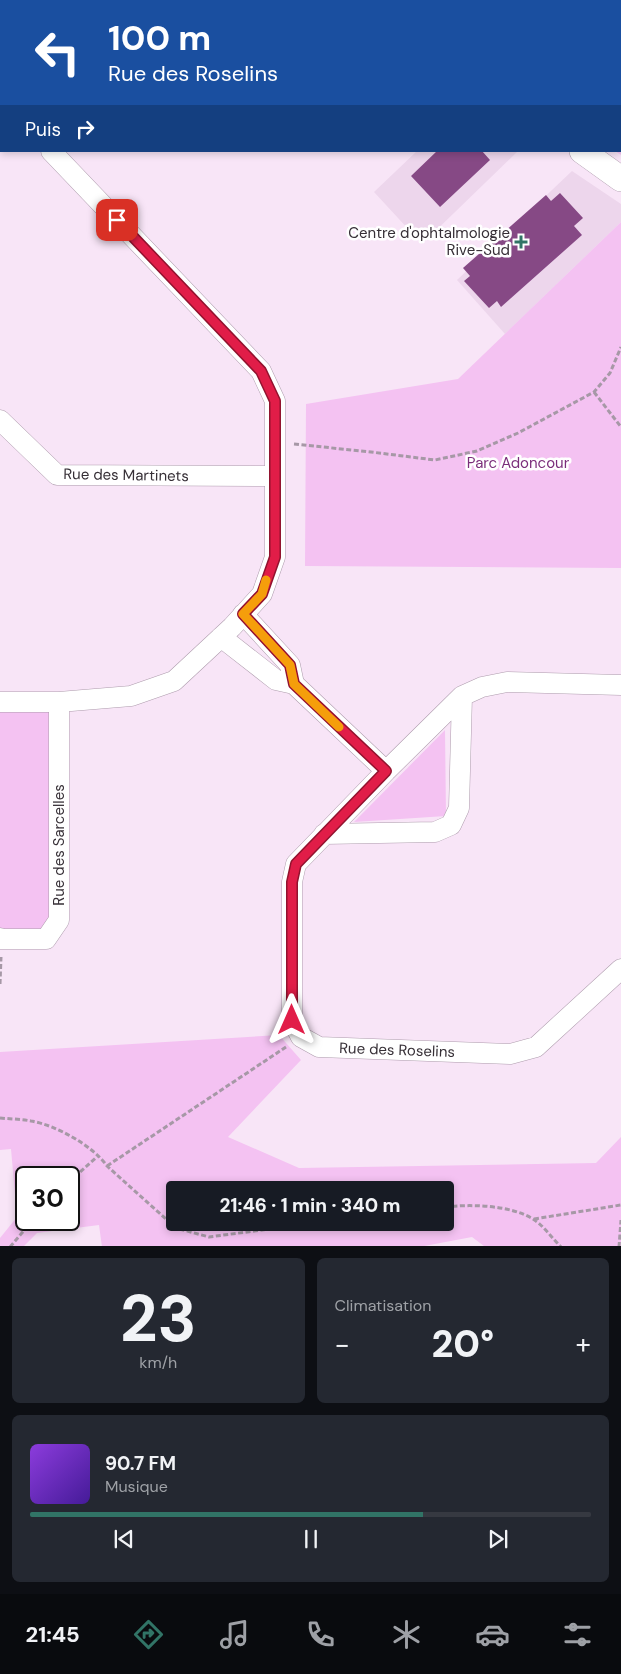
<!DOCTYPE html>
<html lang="fr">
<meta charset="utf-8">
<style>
body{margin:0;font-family:"DM Sans",sans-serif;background:#242831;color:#f1f3f6;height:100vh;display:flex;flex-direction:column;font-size:19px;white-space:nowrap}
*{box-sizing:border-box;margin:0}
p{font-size:16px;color:#9ea1a6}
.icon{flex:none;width:28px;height:28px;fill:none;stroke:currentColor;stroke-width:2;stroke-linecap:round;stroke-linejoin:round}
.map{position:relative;height:1246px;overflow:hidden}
.sheet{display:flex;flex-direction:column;gap:12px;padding:12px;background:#0d0f14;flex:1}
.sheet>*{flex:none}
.top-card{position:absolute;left:0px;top:0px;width:621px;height:152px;box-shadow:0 2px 8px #0003;background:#1a4fa0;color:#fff;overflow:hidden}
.speed{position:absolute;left:15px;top:1166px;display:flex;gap:10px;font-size:25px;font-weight:700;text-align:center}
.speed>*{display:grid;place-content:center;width:65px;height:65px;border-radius:50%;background:#171b24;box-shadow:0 2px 8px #0003;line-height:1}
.speed .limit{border:2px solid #111;border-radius:8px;background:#fff;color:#111}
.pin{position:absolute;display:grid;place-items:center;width:42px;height:42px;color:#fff;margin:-21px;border-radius:10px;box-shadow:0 2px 8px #0006}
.me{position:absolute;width:55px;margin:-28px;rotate:0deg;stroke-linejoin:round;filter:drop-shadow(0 0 4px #0008)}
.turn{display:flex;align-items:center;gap:18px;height:105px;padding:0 25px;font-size:22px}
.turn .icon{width:65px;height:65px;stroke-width:2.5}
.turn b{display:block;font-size:35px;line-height:42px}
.then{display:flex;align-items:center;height:48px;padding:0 25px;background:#0003;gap:10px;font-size:19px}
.big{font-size:38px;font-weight:800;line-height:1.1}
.sheet .tile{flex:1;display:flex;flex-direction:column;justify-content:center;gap:8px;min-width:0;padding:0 18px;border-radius:8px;background:#242831}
.sheet .dial{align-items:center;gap:0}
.dial b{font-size:65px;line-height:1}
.song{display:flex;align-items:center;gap:15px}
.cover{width:60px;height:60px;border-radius:8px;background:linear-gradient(135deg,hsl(270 70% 55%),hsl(260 70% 35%))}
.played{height:5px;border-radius:2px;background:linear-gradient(90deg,#317466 70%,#363941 70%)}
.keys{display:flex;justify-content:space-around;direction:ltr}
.heat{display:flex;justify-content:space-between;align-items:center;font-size:28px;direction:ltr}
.sheet .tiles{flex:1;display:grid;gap:12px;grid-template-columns:1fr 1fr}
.tile:last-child{grid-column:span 2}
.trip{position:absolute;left:166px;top:1181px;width:288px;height:50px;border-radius:5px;background:#171b24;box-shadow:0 2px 8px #0003;font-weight:800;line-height:50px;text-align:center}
.tab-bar{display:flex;height:80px;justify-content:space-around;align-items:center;background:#090b0e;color:#9ea1a6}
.tab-bar .icon{width:35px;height:35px}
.tab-bar .current{color:#317466}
.tab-bar b{font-size:22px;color:#f1f3f6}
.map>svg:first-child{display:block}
.built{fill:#edd6ec}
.green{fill:#f4c2f2;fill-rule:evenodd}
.building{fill:#864985}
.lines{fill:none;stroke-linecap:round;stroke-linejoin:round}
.minor-casing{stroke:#ae9cad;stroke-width:21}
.tertiary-casing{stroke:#ae9cad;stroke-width:26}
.path{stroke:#a698a6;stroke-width:3;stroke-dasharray:5 2.5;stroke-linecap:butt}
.minor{stroke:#fff;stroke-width:20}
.tertiary{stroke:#fff;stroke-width:25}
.route-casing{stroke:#92132f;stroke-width:12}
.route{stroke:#e11d48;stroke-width:9}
.slow{stroke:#f59e0b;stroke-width:9}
.poi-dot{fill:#317466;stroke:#fff;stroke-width:2}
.labels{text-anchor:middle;stroke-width:5;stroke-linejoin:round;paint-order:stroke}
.poi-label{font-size:15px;fill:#362f36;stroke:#fff;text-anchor:end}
.park-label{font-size:15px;fill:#7b2e7b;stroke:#fff}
.street-label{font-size:15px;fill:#362f36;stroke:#fff}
</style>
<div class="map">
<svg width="621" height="1247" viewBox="0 0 621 1247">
<rect width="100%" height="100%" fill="#f8e5f7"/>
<path class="built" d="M417,151H518L422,244L374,192Z
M572,171L621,204V222L505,334L457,280Z"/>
<path class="green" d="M463,0H621V155L615,151H620V1H461Z
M621,222V568L305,566L306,404L458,379Z
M0,702H59V920L46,939L0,938Z
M445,730L446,816L354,822Z
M279,1035L301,1060L228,1137L299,1168L596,1163L621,1137V1246H484L472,1237L419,1247H102L99,1225L37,1233L24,1246H0V1238L17,1217L11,1149L0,1150V1052ZM26,1178H69V1220H26ZM175,1190H445V1222H175Z"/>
<path class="building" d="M437,151H482L490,160L440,207L411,176Z
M560,193L583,218L574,226L582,235L501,307L497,301L489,308L464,281L470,276L463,268L546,195L551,201Z"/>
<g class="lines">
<g class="minor-casing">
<path id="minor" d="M0,98L1,99
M0,420L57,475L274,476
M221,637L276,680L294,684L290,665L243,614
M294,684L386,771
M621,685L507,682L482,687L462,696L386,771L296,864L292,882V1020L301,1037L319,1047L510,1054L536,1047L621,969
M0,702H59L131,696L174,681L232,627L262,594L275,557V401L261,371L51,151
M324,834L435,832L451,825L459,808L462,696
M0,938L1,939H46L59,920V702"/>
</g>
<g class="tertiary-casing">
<path id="tertiary" d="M378,0L380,1
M582,151L621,179"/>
</g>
<path class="path" d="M183,0L184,1
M594,392L621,427
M294,444L371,452L435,460L477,451L518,433L594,392L610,373L621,347
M0,984L1,957
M0,1118C10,1119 21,1119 31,1121C56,1125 93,1146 107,1166L176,1228L209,1237L322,1222
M107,1166L286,1047
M69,1182L99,1155
M445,1207C471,1204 510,1205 533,1219C543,1225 552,1238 561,1247
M534,1219L621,1205
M10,1247L33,1220
M619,1247L621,1220"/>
<use href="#minor" class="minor"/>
<use href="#tertiary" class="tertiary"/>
</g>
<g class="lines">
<g class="route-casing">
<path id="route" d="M117,220L261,371L275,401V557L262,594L243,614L290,665L294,684L386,771L296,864L292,882V1020"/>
</g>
<use href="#route" class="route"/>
<path class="slow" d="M266,580L262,594L243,614L290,665L294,684L339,727"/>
</g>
<path class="poi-dot" d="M518.5 234.5h5v5h5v5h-5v5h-5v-5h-5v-5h5z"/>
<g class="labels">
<g class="poi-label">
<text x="510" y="238">Centre d'ophtalmologie<tspan x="510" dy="17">Rive-Sud</tspan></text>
</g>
<g class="park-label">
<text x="518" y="468">Parc Adoncour</text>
</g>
<g class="street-label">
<text transform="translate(126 475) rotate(1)" y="5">Rue des Martinets</text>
<text transform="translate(59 845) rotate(-90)" y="5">Rue des Sarcelles</text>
<text transform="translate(397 1050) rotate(2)" y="5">Rue des Roselins</text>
</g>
</g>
</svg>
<div class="speed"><div class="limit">30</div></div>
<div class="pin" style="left:117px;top:220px;background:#d93025"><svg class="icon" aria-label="arrive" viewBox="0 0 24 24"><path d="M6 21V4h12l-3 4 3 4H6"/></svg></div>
<svg class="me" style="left:292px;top:1020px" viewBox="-20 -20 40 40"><path d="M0-17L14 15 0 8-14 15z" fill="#e11d48" stroke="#fff" stroke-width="4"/></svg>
<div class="trip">21:46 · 1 min · 340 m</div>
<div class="top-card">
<div class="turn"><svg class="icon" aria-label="left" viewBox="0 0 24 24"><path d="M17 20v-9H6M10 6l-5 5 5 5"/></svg><div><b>100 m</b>Rue des Roselins</div></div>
<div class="then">Puis<svg class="icon" aria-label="right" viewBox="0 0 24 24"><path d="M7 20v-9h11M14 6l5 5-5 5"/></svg></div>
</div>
</div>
<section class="sheet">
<div class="tiles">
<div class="tile dial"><b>23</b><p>km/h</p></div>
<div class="tile"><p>Climatisation</p>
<div class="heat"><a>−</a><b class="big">20°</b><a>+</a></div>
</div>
<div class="tile">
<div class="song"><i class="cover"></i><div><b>90.7 FM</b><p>Musique</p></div></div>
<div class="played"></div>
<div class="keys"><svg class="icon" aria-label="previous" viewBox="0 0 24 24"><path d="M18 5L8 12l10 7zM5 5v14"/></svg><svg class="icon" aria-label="pause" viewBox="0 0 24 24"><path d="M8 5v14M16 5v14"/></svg><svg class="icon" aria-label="next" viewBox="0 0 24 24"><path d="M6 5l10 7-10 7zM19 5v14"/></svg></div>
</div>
</div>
</section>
<nav class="tab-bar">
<b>21:45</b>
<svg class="icon current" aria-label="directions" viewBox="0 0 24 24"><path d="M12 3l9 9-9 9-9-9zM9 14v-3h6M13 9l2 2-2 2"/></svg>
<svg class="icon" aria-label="music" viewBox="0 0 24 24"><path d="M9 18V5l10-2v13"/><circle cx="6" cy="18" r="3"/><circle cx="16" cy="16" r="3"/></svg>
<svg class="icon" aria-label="phone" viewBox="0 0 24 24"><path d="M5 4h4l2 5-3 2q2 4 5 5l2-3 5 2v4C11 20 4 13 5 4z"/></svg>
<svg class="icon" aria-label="climate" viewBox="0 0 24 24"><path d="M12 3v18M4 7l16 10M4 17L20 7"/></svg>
<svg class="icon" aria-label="car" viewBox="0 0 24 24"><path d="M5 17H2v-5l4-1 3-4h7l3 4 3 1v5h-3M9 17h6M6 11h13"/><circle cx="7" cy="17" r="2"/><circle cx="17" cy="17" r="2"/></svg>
<svg class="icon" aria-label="filters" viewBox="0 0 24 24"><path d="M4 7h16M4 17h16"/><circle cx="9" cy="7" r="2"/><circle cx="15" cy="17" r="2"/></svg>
</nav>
